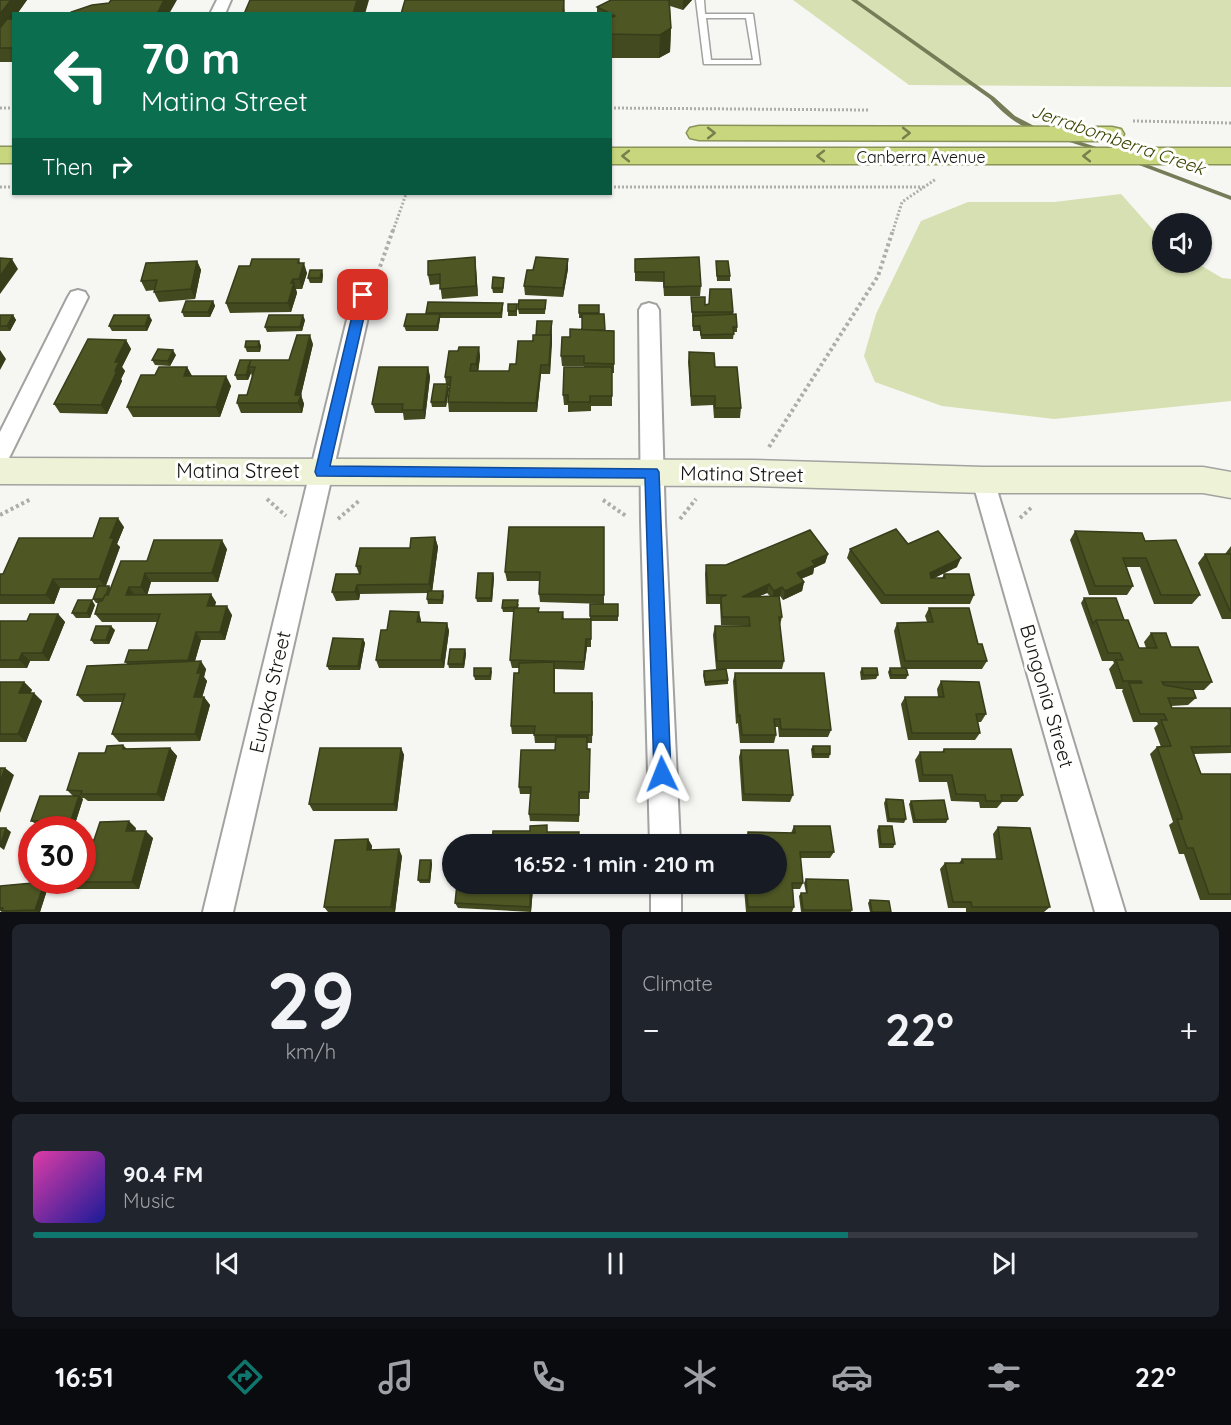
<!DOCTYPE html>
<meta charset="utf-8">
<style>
body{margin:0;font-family:Quicksand,sans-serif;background:#20242c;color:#f1f3f6;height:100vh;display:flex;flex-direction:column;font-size:22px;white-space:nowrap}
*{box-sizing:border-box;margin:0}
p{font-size:20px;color:#9ea1a6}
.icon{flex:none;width:33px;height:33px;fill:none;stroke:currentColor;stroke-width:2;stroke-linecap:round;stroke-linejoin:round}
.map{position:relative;height:912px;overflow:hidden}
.sheet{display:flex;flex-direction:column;gap:12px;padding:12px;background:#0d0f14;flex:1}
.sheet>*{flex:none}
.hud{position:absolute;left:12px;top:12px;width:600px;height:183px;border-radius:0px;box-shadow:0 2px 4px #0004;background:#0b6e4f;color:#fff;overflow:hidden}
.buttons{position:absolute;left:1152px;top:213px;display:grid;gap:12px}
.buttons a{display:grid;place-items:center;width:60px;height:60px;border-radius:50%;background:#171b24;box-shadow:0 2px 4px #0004;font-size:30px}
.speed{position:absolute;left:18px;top:816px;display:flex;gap:12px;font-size:30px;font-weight:700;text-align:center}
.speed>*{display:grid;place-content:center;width:78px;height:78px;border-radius:50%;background:#171b24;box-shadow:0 2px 4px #0004;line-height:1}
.speed .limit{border:9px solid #d22;background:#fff;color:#111}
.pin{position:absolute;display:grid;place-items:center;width:51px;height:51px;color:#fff;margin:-26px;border-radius:12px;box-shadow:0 3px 9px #0006}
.me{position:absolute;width:66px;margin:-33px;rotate:358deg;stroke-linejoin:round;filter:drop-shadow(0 0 4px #0008)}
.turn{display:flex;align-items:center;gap:21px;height:126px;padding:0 30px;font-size:27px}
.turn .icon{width:78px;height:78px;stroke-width:2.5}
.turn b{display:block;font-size:42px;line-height:51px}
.then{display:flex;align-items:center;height:57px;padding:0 30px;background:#0003;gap:12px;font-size:22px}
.big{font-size:45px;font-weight:700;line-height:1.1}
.sheet .tile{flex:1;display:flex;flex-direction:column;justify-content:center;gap:9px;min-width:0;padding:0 21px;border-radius:9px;background:#20242c}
.sheet .dial{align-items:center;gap:0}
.dial b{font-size:78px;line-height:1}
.song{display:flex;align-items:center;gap:18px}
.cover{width:72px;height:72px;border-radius:9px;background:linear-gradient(135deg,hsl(320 70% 55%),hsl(240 70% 35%))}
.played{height:6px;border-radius:3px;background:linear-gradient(90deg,#0f766e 70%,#363941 70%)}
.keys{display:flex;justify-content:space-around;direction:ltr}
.heat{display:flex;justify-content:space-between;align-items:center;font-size:33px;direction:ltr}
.sheet .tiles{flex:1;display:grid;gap:12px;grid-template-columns:1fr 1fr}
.tile:last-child{grid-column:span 2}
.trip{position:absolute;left:442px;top:834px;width:345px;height:60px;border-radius:30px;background:#171b24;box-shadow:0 2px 4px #0004;font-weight:700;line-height:60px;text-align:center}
.dock{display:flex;height:96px;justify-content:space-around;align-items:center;background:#090b0e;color:#9ea1a6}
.dock .icon{width:42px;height:42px}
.dock .selected{color:#0f766e}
.dock b{font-size:27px;color:#f1f3f6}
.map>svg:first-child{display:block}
.green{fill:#d7e0b2}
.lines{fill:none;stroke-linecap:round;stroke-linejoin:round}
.stream{fill:#757c57;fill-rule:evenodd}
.lane-casing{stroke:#a2a3a0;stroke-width:3}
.street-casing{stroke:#a2a3a0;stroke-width:4}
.secondary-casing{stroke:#a2a3a0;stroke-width:3}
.highway-casing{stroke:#899358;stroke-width:3}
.path-far1{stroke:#adadaa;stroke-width:3;stroke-dasharray:2 2;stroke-linecap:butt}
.path{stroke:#adadaa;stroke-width:4;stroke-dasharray:3 3;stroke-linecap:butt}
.lane{fill:#fff;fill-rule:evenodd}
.street{fill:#fff;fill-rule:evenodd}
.secondary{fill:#eef3d8;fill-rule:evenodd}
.highway{fill:#c8d77e;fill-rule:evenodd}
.wall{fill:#434a1f;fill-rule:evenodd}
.shaded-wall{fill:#373c19}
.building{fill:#4e5624;stroke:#373c19;stroke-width:1.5}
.oneway{stroke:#777f4d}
.route{fill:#1a73e8;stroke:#114b97;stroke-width:1.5}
.labels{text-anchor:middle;stroke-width:6;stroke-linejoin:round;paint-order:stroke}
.far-street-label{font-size:16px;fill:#131412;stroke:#fffffe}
.far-water-label{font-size:18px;font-style:italic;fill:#3c4402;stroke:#fffffe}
.street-label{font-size:20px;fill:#131412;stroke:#fffffe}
</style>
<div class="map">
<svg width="1231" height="912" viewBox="0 0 1231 912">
<rect width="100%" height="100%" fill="#f6f6f3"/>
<path class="green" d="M793,0H1231V87L909,85Z
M1121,194L1162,240V262L1197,263L1222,278L1231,279V401L1054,419L942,406L875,382L864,356L876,314L921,221L968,202H1054Z"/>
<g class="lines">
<path class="stream" d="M851,0H857L994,97L1015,116L1040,129V131C1021,130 1003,113 990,99Z
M1062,136L1106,150L1107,151L1104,153L1060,139L1059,138Z
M1133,159L1231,196V200L1131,162V160Z"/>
<g class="lane-casing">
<path id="lane" d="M696,0H704L705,14H753L760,64H704ZM706,18H746L753,60H711Z"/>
</g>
<g class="street-casing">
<path id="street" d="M217,0H231L225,14H210Z
M363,288L370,290L373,295L233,912H203L353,295L356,290Z
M78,290L85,292L88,297L11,454L8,460L0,463V432L68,297L71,292Z
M649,303L656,305L659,310L665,521L680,844H650L641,521L639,310L642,305Z
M983,471L991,474L994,480L1125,912H1095L972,480L975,474Z
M651,884H681V912H651Z"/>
</g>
<g class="secondary-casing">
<path id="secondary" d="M0,458L752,460L983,467H1203L1231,472V498L1203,493H983L752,486L0,484Z"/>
</g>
<g class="highway-casing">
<path id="highway" d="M699,126L1112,127L1121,129L1124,134L1121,139L1112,141L699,140L690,138L687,133L690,128Z
M0,147H14V163H0Z
M610,148H1231V164H610Z"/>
</g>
<path class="path-far1" d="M0,108H14
M610,108L868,110
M1133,121L1231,123
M0,187H14
M610,187H923
M393,231L406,194
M893,231L902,202L936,179"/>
<path class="path" d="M376,278L393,230
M769,447L878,276L893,230
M267,499L286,516
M603,500L626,516
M0,515L31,499
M1020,518L1032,507
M338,519L360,500
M680,519L696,499"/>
<use href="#lane" class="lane"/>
<use href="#street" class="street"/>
<use href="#secondary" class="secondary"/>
<use href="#highway" class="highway"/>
</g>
<path class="wall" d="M0,0H27L17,14H14V62H0Z
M611,0H692L683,10L670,6L671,28L670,52L659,58H610V14H597V7Z
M475,257L478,296L442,299L440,284L430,285L428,275Z
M299,259L300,263L307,273L302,289H296L297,293L291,312L230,313L226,303L250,266Z
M568,259V269L563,297L525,295L524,286L533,270Z
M635,259L701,286L700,296H664L663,282L635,281Z
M197,261L201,270L195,299L159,302L154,292L155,290L146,291L141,281Z
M716,261L730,276V281H717Z
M322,270L323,275L322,283H310L308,278Z
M504,283L503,293H493L492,288Z
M691,297L705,305L733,312V314L737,327V332H734L733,339H701L700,331H693Z
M546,300L545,314H519L518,309Z
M213,301L215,306L210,317H184L182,312Z
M517,304V316H508V311Z
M579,305H599V314L605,331H614V373H612V406H591V411L568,412V405H564L563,395L584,367V366H562L561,356L582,330V318H579Z
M503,308L502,318H440L438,331H406L404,326L427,314L426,313Z
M0,315H13L16,320L10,331H0Z
M152,320L147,331H112L109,326Z
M305,320L302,331L267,332L265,327Z
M552,326L550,374H541L537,412H449L448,402L450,386H448L449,389L446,407H432L431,402L446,384L445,377L458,351L479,347L480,357L478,371H509L516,364L536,335Z
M126,340L131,349L122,367L125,371L121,379L122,381L107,414L60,413L54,404Z
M259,341L261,346L260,352H247L245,347Z
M313,344L301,395L304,404L302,413H241L237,403L247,395L252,377L251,373L248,380H237L235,375L240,360H289Z
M689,352L715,367L741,408L740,418H714L713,405L691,406L688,362Z
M176,355L170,366L155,365L152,360Z
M187,367L192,376H226L231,386L220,417H133L127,407L155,375Z
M428,367L430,377L425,419L404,420L403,413H375L372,404Z
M124,527L117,544L120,547L106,586H109L111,589L147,561L227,549L218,582H151L147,595L216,602L215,606L232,615L225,640H201L195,661L206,669L204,677L207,681L202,697H204L210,705L200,741L119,742L112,734L123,702H84L77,695L127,664L125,662L148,650L157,622H102L95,614L99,603H96L93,599L97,588H60L54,604H0V574H3L93,538Z
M604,527V604L540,602L539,594V581H507L505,572Z
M1075,531L1145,541L1200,595L1192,604H1154L1140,567H1126L1133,586L1127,595H1089L1070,540Z
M435,537L438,547L432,591H443L444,596L443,604H428L427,599L428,593L360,594L359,600L336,601L332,592L359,574L356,566L410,548Z
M908,544L957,567L934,578H942L944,574L974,595L970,604H881L847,558L850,549Z
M1231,546V619H1222L1198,563L1205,554H1225Z
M828,554L825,563L814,568L813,574L801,579L804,582L802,591L783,600L780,596H779L782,617L780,625L784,661L782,669H726L728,680V684L705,686L703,675L704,671L723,669H716L713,635L715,626H748L721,625L720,604H706L705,574L706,565H726ZM767,593L770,596H759Z
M493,573L494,578L492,602H477L476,598Z
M1084,598L1124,620L1139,648H1146L1144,642L1151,633L1171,647L1212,682L1204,690H1193L1196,698L1188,705L1171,706L1172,708H1231V753L1194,754L1201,774H1231V900H1200L1184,854H1179L1169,825L1173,822L1150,754L1157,747H1161L1154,728L1158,724L1157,722H1133L1122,691L1123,689H1116L1109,669L1114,663L1113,661H1102L1081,603Z
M519,604L518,608H539V612H563L564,619H590V604H618V621H591V647H587L584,670L555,669V693L593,701L592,743H587V749L590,756L589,799H580L579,822L530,821L529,814L531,794H520L519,787L555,750V743H535L534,734H512L511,726L519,668H512L510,660L514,612H503L502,608Z
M95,605L90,618H76L72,613Z
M929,608L978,644L987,661L982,669H907L908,675L906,679H890L888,672L890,668H901L894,631L897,623L927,622L925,616Z
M58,614L65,622L49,661H30L27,668H0V621H27Z
M421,620V623H447L449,631L444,668H379L376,660L387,630Z
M115,630L109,644H94L91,640Z
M363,639L365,643L360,670H329L327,666Z
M465,649L466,654L464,668H449L448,664Z
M491,668L492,672L491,680H475L474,676Z
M862,668L878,675L876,679L861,680L860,672Z
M735,673L831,730L828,737H779L778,727H775L776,735L774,743H740L738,723L736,724L733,681Z
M941,681L986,714L981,722H978L980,733L975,740H908L901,704L905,697H938L937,689Z
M0,682H24L32,690L30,693L42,701L26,742H0Z
M123,745L127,749L170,748L177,756L164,801H88L84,798H81L83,799L75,824H36L31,821L73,796L67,790L105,753Z
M813,746L830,754L829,758H812L811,749Z
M401,748L404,755L397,811H313L309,804Z
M944,749L1023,795L1017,802H1002L997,808H980L979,802L951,801L947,782H919L915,760L920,752H942Z
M741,750L793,795L790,802L742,801L739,757Z
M886,799L906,819L904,823L887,822L884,803Z
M911,801L948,819L946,823H913L909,804Z
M794,826L834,852L830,858H800L803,883L800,889H793L794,907L792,912H746L744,889H740V884H777V844H739L741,836H747L748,832L791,833Z
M879,826L895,844L893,848H879L877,830Z
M998,827L1050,907L1044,912H966V908H948L940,869L945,863H959L962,859H996L993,834Z
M136,828L135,831L153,838L139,889H51L48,887L40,912H4L0,911V886L42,882L94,840Z
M368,839L372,846L371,850L402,856L395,912H328L324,907Z
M431,860L432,864L430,883H420L418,880Z
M806,879L852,910L851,912H801L799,896L801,893H806L804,883Z
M457,884H578L577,888H533L531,912L458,908L455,903Z
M870,900L891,912H870L868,903Z"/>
<path class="shaded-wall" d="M11,0H27L17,14H14V19L0,37V14Z
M164,0H177L169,14H157Z
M357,0H369L365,14H353Z
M564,0L565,14H563Z
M683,0H692L683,10Z
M671,28L670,52L659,58L660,35Z
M475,257L476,267L478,296L476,286Z
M12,259L18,269L0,294V276Z
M568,259V269L563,297V288Z
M197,261L201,270L195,299L191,289Z
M304,263L307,273L302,289L299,279Z
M322,270L323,275L322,283L320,278Z
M293,279L297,293L291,312L288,303Z
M213,301L215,306L210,317L208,312Z
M440,314V319L438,331L437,326Z
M13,315L16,320L10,331L7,326Z
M149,315L152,320L147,331L145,326Z
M303,315L305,320L302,331L300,327Z
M552,321V345L550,374L549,365Z
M310,335L313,344L301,395L304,404L302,413L295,395Z
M126,340L131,349L122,367L125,371L121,379L122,381L107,414L101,405L115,362Z
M259,341L261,346L260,352L258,347Z
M479,347L480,357L478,374L476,364Z
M0,350L6,359L0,370Z
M173,350L176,355L170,366L168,361Z
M541,365V374L537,412L536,403Z
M187,367L192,376H184Z
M428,367L430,377L425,419L423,410Z
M249,368L251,373L248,380L246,375Z
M226,376L231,386L220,417L216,407Z
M448,384L449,389L446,407L445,402Z
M118,518L124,527L117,544L120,547L105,587L99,579L110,538Z
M435,537L438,547L432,593L429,584Z
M222,540L227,549L218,582L212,573Z
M828,554L825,563L814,568L813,574L795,581L797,573L812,561Z
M961,558L957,567L926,582L930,573Z
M145,573L151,582L147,596L141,587Z
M493,573L494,578L492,602L491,598Z
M53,579L60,588L54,604L46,595Z
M804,582L802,591L783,600L785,591Z
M769,584L767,593L740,605L742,597Z
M357,585L360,594L359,600L355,592Z
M129,587L135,596L126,595Z
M782,587L780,596L772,599L774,591Z
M211,594L216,602L212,615L207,606Z
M92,600L95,605L90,618L87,613Z
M227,606L232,615L225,640L220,632Z
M419,612L421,620L420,631L417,622Z
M58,614L65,622L49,661L42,653Z
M447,623L449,631L444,668L441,660Z
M111,626L115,630L109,644L106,640Z
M196,632L201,640L193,668L188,660Z
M363,639L365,643L360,670L358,666Z
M586,639L587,647L584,670V662Z
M465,649L466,654L464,668L463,664Z
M22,653L30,661L27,668L19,660Z
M201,661L206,669L204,677L207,681L200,705L194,697L197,673Z
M24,682L32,690L27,701L19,693Z
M34,693L42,701L26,742L18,734Z
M204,697L210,705L200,741L195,734Z
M170,748L177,756L164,801L157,794Z
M401,748L404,755L397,811L394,804Z
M5,768L14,775L0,813V782Z
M79,796L83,799L75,824L71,820Z
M129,821L136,828L133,838L126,831Z
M6,828L11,832L4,850L0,847V846Z
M146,831L153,838L139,889L132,882Z
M368,839L372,846L371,856L367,850Z
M399,849L402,856L395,912L391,907Z
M431,860L432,864L430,883L429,880Z
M44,884L48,887L40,912H39L35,910Z
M532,884L533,888L531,912L530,907Z"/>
<path class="building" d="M0,0H11L0,14Z
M111,0H164L157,14H70L71,12L92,5L109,3Z
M250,0H357L353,14H244Z
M405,0H564L563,14H401Z
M611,0H669L671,28L660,35L610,34V18L615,16L597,7Z
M7,19H14V48H0V28Z
M475,257L476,286L440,289V274L428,275V261Z
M536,257L568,259L563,288L524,286L527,270H533Z
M699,257L701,286L664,287V272H635V259Z
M0,258L12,259L0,276Z
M252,259H299L298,263H304L299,279H293L291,283H294L288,303H226L239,266H250Z
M197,261L191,289L154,292L157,280L141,281L146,263Z
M716,261H728L730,276H717Z
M310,270H322L320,278H308Z
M493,277L504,278L503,288H492Z
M710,289H731L733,312H692L691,297H705V305L709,304Z
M519,300H546L545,309H518Z
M186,301H213L208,312H182Z
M428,302L503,303L501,313H426Z
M508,304H517L516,311H508Z
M579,305H599V313H579Z
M407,314H440L437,326H404Z
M582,314H604L605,330H582Z
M736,314L737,327H733L734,334L701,335L700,326H693V316Z
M0,315H13L7,326H0Z
M114,315H149L145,326H109Z
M269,315H303L300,327H265Z
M537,321H552L550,335H536Z
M570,329L614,331V364L584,363V356H561L562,337H570Z
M297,335H310L295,395H301L298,403H237L239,395H247L255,367H248L251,360H289Z
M533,335H551L549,365H541L536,403L448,402L451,377H445L449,351H458L459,347H479L476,364H471L470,371H509L510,364H516L518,341H533Z
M88,339L126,340L115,362H119L115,371H117L101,405L54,404Z
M246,341H259L258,347H245Z
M158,349L173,350L168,361L152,360Z
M689,352L714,353L715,367H737L741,408H715V396H691Z
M240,360H251L246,375H235Z
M159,367H187L184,376H226L216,407H127L141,375H155Z
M379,367H428L423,410H402L403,404H372Z
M564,367H612V396H590V402H568V395H563Z
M434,384H448L445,402H431Z
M100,518H118L110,538H114L99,579H53L46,595H0V574H3L19,538H93Z
M509,527H604V595L539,594L540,572H505Z
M896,529L908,544L938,531L961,558L930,573L931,578H945L944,574H969L974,595H885L850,549Z
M810,530L828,554L812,561L815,565L797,573L804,582L785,591L782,587L774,591L769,584L742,597L779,596L782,617H779L784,661H717L715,626H750L749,617H722L721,597L727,595H708L706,565H726Z
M1075,531L1142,533L1145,541L1176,540L1200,595H1161L1146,558H1123L1133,586H1095Z
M435,537L429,584L357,585L355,592H332L336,574H360L361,566H356L360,548H410L411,538Z
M154,540H222L212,573H145L141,587H129L126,595L211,594L207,606H227L220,632H196L188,660L125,662L129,650H148L160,614H95L99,601H102L105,595H108L121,561H147Z
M1205,554H1231V611H1230Z
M478,573H493L491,598H476Z
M98,586H109L106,595H105L103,599H93Z
M428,591H443L442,600L427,599Z
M1084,598H1116L1124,620H1096L1093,624Z
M78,600H92L87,613H72Z
M503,600H518L517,607L502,608Z
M590,604H618V616H590Z
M514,608H539L538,612H563L562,619H591V639H586L584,662L510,660Z
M929,608H969L978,644H982L987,661H905L897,623L933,622Z
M390,611L419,612L417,622L447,623L441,660H376L381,630H387Z
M30,614H58L42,653H22L19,660H0V621H27Z
M1096,620H1128L1139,648H1157L1151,633H1166L1171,647H1198L1212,682H1162L1164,685L1193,690L1196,698H1168L1172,708H1231V746L1191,747L1201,774H1231V894H1209L1193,848H1187L1177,819H1182V817L1157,747L1171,746L1161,720H1167L1164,714H1140L1129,683H1142L1141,681H1123L1116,660H1123L1120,653H1108Z
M96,626H111L106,640H91Z
M333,638L363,639L358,666H327Z
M450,649H465L463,664H448Z
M201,661L197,673H201L194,697H204L195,734H112L125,694L77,695L87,666Z
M554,662V693H592V735H534L535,726H511L514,673H519V663Z
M474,668H491L490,676H474Z
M862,668H877L878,675H863Z
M890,668H906L908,675H891Z
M726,669L728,680L705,682L704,671Z
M735,673H824L831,730L781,729L780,719H774L776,735H742L740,715L738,716Z
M941,681L979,682L986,714H976L980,733H912L905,697H944Z
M0,682H24L19,693H34L18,734H0Z
M556,737H587V749H590L589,792H579V815L529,814L531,787H519L521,750H555Z
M123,745V749L170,748L157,794H81L82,791L67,790L79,753H105L107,746Z
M813,746H830V754H814Z
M320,748H401L394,804H309Z
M944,749H1011L1023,795H1001L1002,801H986L985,795L956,794L952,775H923L920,752H944Z
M741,750H788L793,795L744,794Z
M0,768H5L0,782Z
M40,796H79L71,820L31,821Z
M886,799L903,800L906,819H889Z
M944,800L948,819L915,820L911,801Z
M129,821L126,831H146L132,882H42L43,880H82V840H94L100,822Z
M547,825V832H579L578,844H492L493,831H530V826Z
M794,826H830L834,852H800L803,883H792L794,907H748L746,884H777V844H741V836H748V832L795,833Z
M879,826H892L895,844H881Z
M998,827L1030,828L1050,907H972L971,902H953L945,863H963L962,859H1002Z
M0,828H6L0,846Z
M368,839L367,850L399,849L391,907H324L335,840Z
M420,860H431L429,880H418Z
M806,879L848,880L852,910H803L801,893H807Z
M42,882L44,884L35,910L2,911L3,908H0V886L44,882Z
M457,884H531L530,907L455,903Z
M870,900L889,901L891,912H872Z"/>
<defs><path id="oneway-chevron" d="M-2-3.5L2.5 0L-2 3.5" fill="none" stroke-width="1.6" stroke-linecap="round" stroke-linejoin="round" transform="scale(1.5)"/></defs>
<g class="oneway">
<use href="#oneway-chevron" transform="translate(711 133)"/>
<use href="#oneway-chevron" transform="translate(906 133)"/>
<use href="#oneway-chevron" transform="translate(626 156) rotate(-180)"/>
<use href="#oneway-chevron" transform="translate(821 156) rotate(-180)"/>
<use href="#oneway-chevron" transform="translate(1087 156) rotate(180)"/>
</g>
<path class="route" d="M363,291L369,295L330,466L657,469L659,472L671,774L668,780L662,782L656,780L654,774L645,478L317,476L315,472L357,295Z"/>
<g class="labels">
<g class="far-street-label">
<text x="921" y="163">Canberra Avenue</text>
</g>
<g class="far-water-label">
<text transform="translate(1118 140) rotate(19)" y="6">Jerrabomberra Creek</text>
</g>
<g class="street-label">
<text x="238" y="478">Matina Street</text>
<text transform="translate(742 474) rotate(1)" y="7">Matina Street</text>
<text transform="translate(270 692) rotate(-77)" y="7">Euroka Street</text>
<text transform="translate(1047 696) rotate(74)" y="7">Bungonia Street</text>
</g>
</g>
</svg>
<div class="buttons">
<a><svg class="icon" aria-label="sound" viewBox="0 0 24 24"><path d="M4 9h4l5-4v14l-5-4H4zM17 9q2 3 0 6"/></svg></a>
</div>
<div class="speed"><div class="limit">30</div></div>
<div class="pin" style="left:363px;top:295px;background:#d93025"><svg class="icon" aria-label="arrive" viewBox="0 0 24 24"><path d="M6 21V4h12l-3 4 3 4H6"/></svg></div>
<svg class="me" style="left:662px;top:774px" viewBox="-20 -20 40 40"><path d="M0-17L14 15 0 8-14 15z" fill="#1a73e8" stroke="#fff" stroke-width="4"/></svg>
<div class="trip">16:52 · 1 min · 210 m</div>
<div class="hud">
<div class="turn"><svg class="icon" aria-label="left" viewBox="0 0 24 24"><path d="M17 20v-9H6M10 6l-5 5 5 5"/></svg><div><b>70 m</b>Matina Street</div></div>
<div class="then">Then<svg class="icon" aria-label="right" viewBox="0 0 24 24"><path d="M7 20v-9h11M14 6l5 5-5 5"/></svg></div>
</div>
</div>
<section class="sheet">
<div class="tiles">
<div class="tile dial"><b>29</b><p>km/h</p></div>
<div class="tile"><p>Climate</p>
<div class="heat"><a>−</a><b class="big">22°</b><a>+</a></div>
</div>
<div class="tile">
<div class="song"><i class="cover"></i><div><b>90.4 FM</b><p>Music</p></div></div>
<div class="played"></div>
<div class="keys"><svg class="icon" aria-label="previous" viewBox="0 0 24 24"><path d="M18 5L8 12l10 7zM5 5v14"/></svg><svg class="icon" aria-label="pause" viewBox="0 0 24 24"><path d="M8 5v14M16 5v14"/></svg><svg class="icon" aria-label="next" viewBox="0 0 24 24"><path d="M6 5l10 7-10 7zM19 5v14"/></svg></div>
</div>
</div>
</section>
<nav class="dock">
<b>16:51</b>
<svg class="icon selected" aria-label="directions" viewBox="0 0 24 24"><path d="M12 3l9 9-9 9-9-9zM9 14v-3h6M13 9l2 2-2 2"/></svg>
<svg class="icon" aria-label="music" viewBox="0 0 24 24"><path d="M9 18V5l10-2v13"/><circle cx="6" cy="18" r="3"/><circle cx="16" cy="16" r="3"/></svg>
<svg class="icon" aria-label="phone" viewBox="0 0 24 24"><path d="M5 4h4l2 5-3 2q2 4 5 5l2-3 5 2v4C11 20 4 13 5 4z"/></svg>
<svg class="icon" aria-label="climate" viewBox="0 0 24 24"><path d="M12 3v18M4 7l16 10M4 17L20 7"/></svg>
<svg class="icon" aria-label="car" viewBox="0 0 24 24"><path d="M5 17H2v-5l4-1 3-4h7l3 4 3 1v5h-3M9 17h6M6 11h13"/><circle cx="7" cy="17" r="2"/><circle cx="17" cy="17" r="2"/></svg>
<svg class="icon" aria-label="filters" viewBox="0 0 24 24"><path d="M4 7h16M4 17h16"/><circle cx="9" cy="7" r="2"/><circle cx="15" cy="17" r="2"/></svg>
<b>22°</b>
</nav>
